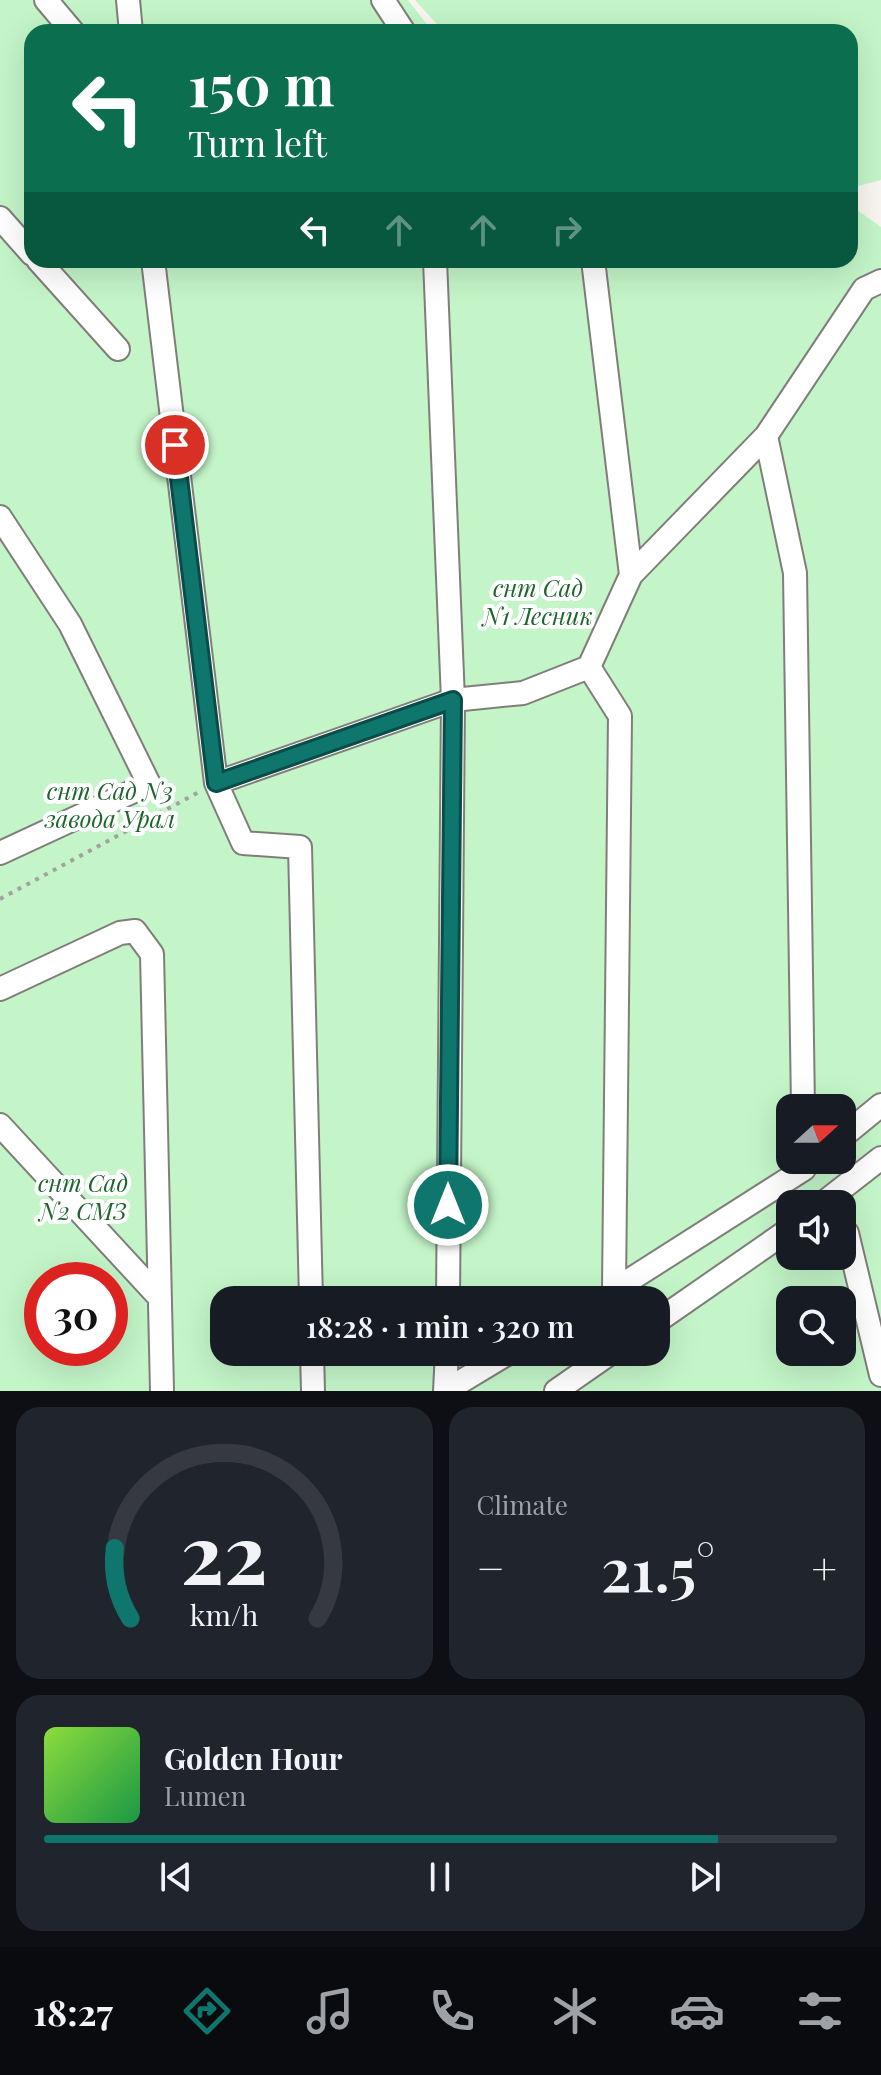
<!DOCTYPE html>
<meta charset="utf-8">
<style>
body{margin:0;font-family:"Playfair Display",serif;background:#20242c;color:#f1f3f6;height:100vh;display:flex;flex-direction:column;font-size:30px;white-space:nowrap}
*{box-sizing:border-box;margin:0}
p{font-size:26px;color:#9ea1a6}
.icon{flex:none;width:44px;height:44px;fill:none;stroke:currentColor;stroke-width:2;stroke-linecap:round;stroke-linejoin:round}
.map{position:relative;height:1391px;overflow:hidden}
.details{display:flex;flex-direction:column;gap:16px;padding:16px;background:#0d0f14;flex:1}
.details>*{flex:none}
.top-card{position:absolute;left:24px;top:24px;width:834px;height:244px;border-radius:24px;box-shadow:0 8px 32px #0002;background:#0b6e4f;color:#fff;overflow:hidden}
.needle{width:52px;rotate:69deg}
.buttons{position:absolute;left:776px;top:1094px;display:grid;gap:16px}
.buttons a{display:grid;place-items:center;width:80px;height:80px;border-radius:16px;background:#171b24;box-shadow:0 8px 32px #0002;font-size:40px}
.speed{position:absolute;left:24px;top:1262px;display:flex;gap:16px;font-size:40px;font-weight:700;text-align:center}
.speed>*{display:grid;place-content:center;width:104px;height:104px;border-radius:50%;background:#171b24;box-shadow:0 8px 32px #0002;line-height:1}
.speed .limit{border:12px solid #d22;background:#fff;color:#111}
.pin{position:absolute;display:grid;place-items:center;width:68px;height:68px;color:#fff;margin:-34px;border:4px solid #fff;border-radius:50%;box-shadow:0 2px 8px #0007}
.me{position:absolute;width:88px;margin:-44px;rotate:0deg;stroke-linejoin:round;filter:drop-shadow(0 0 6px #0008)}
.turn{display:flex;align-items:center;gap:28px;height:168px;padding:0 32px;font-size:36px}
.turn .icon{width:104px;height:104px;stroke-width:2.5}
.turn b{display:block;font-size:56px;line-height:68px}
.lanes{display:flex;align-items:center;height:76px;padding:0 32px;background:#0003;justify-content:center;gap:40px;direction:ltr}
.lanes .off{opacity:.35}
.big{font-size:60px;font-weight:600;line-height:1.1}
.details .card{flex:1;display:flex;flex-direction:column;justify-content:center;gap:12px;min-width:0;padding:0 28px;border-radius:24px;background:#20242c}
.details .dial{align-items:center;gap:0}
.dial svg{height:208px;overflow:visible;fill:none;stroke:#363941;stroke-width:7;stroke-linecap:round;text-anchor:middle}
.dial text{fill:#f1f3f6;stroke:none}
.song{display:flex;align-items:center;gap:24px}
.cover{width:96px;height:96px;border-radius:12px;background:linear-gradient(135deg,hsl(90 70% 55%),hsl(140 70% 35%))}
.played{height:8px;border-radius:4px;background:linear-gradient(90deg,#0f766e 85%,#363941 85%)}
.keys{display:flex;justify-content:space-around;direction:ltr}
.heat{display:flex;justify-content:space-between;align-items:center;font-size:44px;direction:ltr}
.details .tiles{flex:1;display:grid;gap:16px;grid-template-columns:1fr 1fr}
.card:last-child{grid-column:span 2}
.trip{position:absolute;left:210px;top:1286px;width:460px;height:80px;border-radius:24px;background:#171b24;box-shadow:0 8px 32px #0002;font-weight:600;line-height:80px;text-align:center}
.dock{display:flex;height:128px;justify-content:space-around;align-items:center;background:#090b0e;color:#9ea1a6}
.dock .icon{width:56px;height:56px}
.dock .on{color:#0f766e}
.dock b{font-size:36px;color:#f1f3f6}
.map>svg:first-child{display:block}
.green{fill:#c3f5c8;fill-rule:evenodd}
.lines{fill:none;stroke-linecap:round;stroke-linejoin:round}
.street-casing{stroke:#817e7a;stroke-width:26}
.path{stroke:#a4a29e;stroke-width:4;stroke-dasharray:4 6;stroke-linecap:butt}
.street{stroke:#fff;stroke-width:22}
.route-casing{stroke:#0a4d48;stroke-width:20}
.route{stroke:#0f766e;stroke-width:14}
.labels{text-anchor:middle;stroke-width:8;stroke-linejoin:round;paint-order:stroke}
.park-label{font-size:24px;font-style:italic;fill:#1d642d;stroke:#fff}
</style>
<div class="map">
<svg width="881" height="1391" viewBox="0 0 881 1391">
<rect width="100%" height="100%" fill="#f9f6f1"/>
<path class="green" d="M0,0H408L433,32H32V260H850V205L881,227V1391H0ZM790,1108H842V1160H790ZM790,1204H842V1256H790ZM42,1280H110V1348H42ZM224,1300H656V1352H224ZM790,1300H842V1352H790Z
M415,0H881V180L850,188V32H444Z"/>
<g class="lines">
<g class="street-casing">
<path id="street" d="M46,0L73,32
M128,0L131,32
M383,0L404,32
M0,218L32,254
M38,260L118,349
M153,260L216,783L453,700L435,260
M593,260L631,575
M766,436L864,289L881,281
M0,517L70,624L149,784L0,853
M589,667L620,716L614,1290L804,1169
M216,783L243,843L300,847L311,1300
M0,989L120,933L135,931L152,954L162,1391
M0,1125L159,1297
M842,1137L881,1105
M822,1204L881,1158
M842,1227L847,1233L881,1375
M448,1300L453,700L523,693L589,667L631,575L766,436L795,573L803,1108
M656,1322L790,1229
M312,1352L313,1391
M447,1390L510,1352
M445,1391L447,1352
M556,1391L612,1352"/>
</g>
<path class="path" d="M0,899L199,792"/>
<use href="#street" class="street"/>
</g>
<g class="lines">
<g class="route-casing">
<path id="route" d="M175,445L216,783L453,700L448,1205"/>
</g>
<use href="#route" class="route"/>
</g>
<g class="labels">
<g class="park-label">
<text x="538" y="597">снт Сад<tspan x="538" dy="28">N1 Лесник</tspan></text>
<text x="110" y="800">снт Сад N3<tspan x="110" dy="28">завода Урал</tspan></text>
<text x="83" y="1192">снт Сад<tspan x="83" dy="28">N2 СМЗ</tspan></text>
</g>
</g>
</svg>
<div class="buttons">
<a><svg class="needle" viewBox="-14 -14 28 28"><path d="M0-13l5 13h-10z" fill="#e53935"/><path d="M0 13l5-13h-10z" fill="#9ea1a6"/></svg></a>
<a><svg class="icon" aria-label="sound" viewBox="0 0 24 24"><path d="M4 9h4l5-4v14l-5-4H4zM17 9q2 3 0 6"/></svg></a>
<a><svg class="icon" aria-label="search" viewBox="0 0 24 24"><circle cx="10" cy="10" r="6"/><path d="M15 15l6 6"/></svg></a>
</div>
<div class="speed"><div class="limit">30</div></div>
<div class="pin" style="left:175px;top:445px;background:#d93025"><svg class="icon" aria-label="arrive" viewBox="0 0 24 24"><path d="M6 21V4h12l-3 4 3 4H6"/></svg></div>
<svg class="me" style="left:448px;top:1205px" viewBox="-20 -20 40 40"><circle r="17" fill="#0f766e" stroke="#fff" stroke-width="3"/><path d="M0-11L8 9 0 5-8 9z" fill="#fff"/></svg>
<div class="trip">18:28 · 1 min · 320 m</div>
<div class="top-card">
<div class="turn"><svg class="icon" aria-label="left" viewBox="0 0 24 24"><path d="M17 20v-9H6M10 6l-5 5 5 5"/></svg><div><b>150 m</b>Turn left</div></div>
<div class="lanes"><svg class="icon" aria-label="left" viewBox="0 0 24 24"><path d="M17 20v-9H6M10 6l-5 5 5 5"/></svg><svg class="icon off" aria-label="ahead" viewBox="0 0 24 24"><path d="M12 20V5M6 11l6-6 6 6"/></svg><svg class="icon off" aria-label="ahead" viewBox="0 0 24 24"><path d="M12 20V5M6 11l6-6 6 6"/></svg><svg class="icon off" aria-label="right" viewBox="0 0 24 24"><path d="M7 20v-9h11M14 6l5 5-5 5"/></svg></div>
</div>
</div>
<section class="details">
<div class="tiles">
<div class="card dial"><svg viewBox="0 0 100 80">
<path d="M14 69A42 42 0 1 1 86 69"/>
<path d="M14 69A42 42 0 0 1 8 42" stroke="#0f766e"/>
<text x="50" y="56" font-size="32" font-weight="700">22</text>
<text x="50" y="72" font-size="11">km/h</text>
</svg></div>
<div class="card"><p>Climate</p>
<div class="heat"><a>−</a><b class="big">21.5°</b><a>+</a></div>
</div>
<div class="card">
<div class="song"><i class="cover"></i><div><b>Golden Hour</b><p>Lumen</p></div></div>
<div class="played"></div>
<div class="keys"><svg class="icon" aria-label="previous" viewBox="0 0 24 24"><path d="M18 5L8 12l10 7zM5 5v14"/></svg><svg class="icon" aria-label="pause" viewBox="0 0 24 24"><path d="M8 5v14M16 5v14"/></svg><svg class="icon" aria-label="next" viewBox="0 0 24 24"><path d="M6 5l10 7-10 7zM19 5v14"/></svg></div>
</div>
</div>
</section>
<nav class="dock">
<b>18:27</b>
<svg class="icon on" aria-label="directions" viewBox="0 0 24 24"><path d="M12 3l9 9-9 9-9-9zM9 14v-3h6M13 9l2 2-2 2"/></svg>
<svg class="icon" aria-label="music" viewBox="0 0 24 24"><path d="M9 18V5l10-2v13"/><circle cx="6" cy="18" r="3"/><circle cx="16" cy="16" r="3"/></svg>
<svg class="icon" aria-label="phone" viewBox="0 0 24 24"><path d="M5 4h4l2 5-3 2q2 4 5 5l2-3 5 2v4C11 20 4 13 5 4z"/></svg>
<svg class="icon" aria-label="climate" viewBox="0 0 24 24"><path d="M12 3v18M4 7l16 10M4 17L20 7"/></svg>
<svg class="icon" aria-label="car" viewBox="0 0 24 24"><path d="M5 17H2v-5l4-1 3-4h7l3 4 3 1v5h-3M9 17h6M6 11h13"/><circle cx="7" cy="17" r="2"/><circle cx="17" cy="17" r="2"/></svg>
<svg class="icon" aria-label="filters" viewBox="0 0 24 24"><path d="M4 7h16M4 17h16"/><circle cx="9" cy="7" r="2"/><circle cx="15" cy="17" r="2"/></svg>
</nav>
